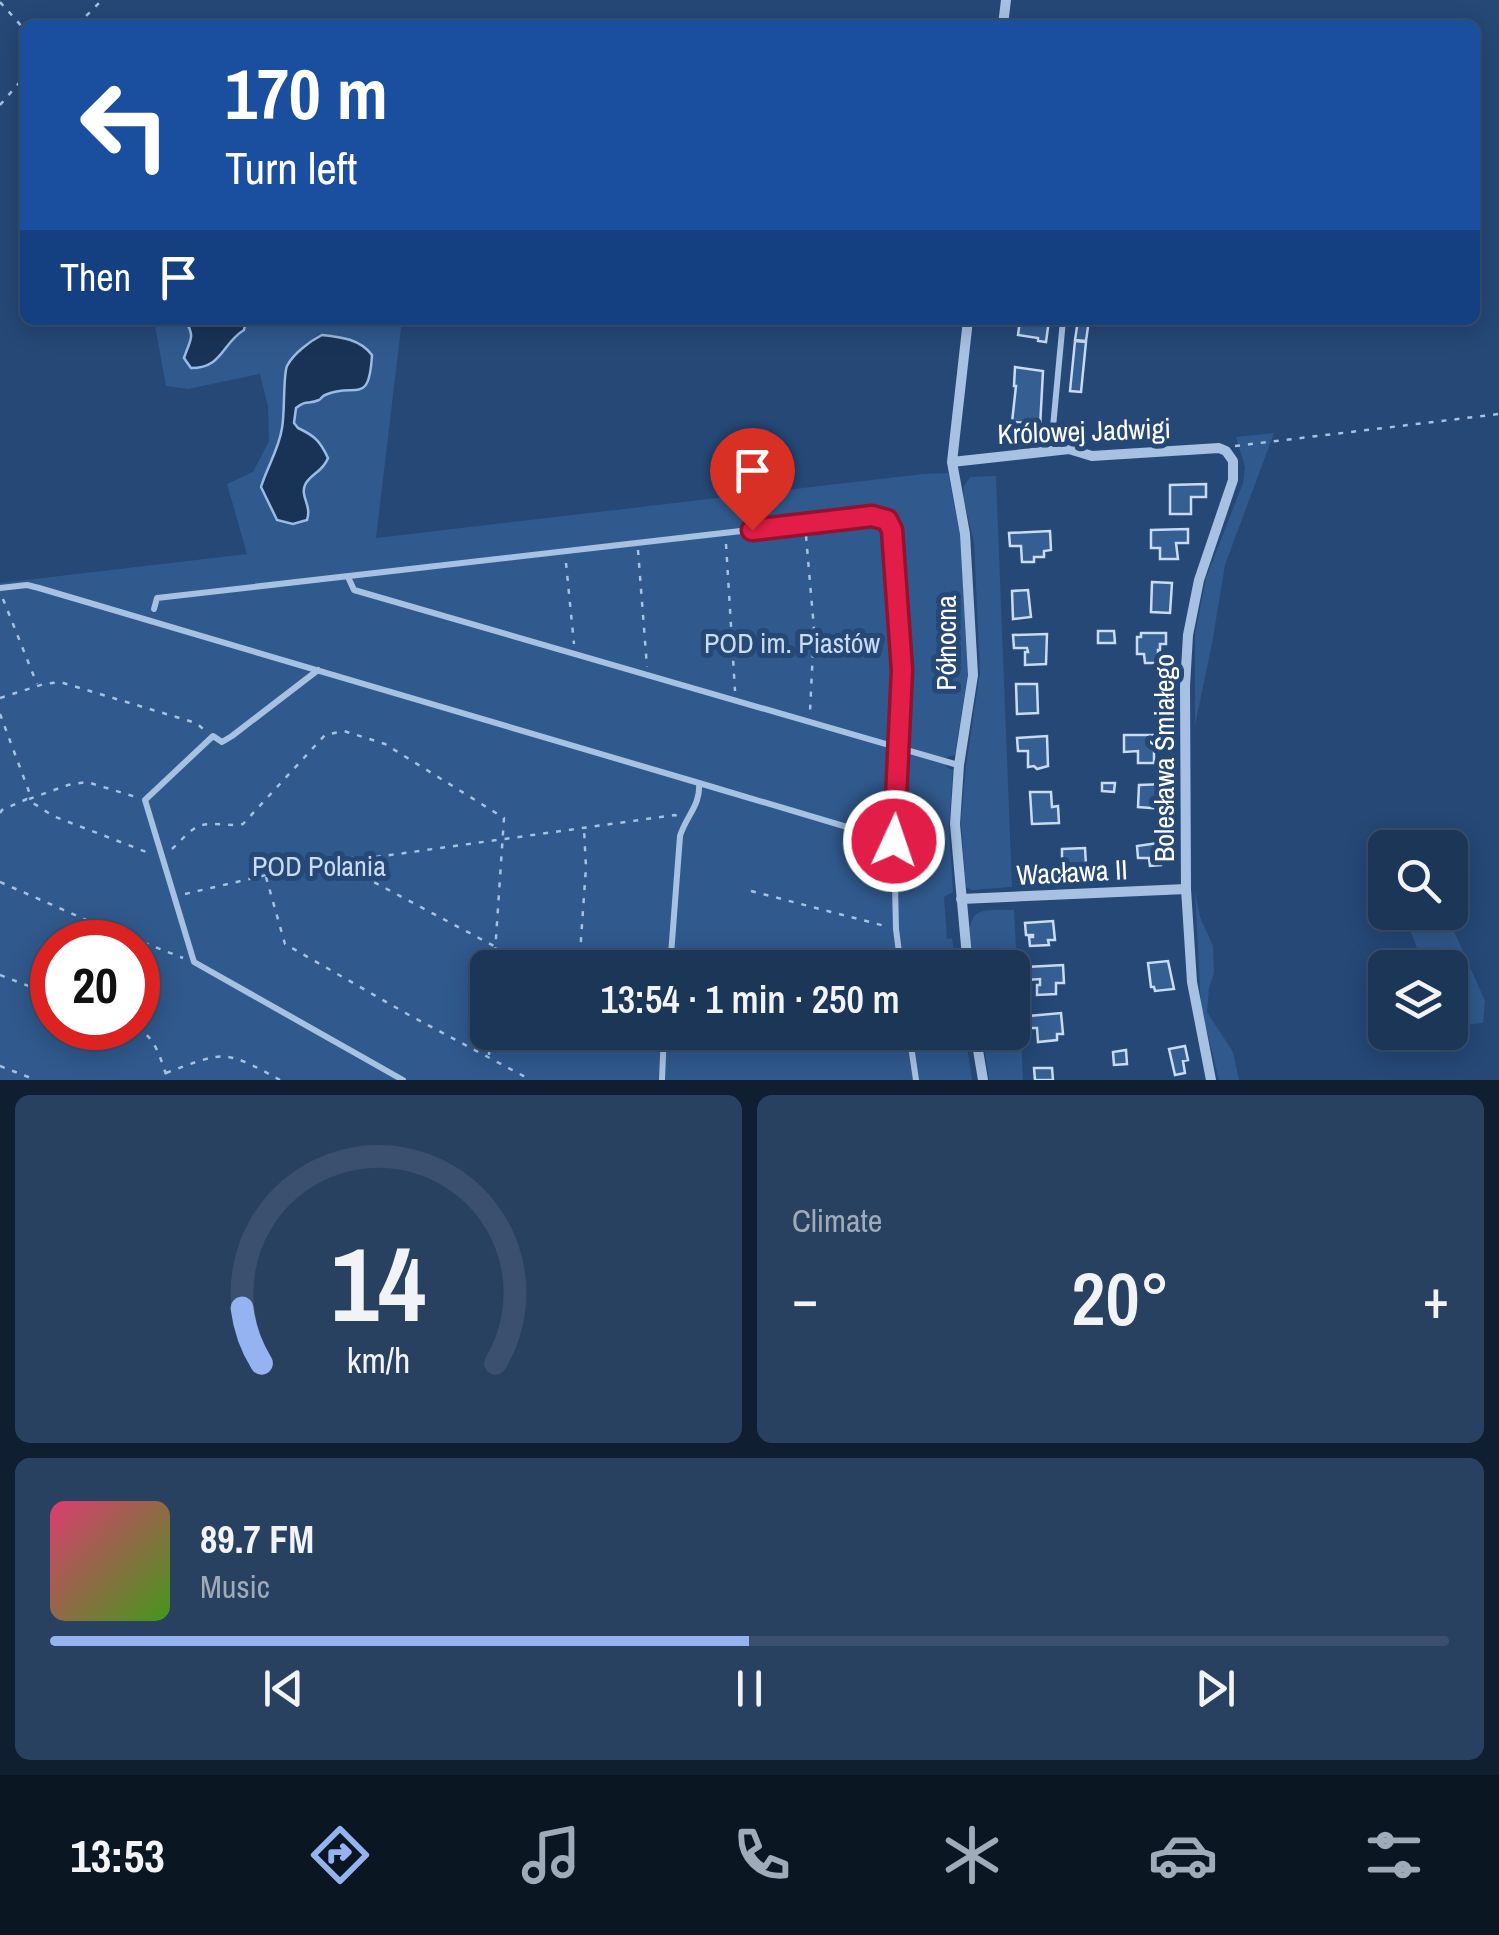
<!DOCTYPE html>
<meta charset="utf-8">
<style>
body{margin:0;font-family:"Archivo Narrow",sans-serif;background:#294161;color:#f1f3f6;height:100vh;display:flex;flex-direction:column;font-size:38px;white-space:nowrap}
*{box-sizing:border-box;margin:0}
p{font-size:32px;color:#a0abba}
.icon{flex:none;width:55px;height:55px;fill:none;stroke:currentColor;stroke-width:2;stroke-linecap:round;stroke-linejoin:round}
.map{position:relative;height:1080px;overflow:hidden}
.sheet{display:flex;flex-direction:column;gap:15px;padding:15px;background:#0f1e30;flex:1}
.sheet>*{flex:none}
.hud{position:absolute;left:20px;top:20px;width:1460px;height:305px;border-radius:15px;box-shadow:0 5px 25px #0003,0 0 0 2px #3a506e;background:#1a4fa0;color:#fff;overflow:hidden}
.fabs{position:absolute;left:1368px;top:830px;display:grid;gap:20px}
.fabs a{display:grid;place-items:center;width:100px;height:100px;border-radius:15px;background:#1c3658;box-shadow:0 5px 25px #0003,0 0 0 2px #3a506e;font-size:50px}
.speed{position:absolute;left:30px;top:920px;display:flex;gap:20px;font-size:50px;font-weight:700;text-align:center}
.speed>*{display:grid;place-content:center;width:130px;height:130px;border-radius:50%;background:#1c3658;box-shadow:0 5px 25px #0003,0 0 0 2px #3a506e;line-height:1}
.speed .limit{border:15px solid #d22;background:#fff;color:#111}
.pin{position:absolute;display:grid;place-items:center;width:85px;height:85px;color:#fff;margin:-102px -42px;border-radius:50% 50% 50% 0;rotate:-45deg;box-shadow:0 0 10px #0007}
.pin .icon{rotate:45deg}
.me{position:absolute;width:110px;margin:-55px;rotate:3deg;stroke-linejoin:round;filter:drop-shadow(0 0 8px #0008)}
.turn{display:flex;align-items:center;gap:35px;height:210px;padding:0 40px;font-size:45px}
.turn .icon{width:130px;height:130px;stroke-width:2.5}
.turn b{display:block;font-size:70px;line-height:85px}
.then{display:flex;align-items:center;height:95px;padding:0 40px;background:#0003;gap:20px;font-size:38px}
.big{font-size:75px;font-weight:600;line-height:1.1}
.sheet .card{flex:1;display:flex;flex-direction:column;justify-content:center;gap:15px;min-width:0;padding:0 35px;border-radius:15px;background:#294161}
.sheet .dial{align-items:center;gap:0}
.dial svg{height:260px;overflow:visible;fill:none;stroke:#3a506e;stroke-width:7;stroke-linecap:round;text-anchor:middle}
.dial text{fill:#f1f3f6;stroke:none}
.song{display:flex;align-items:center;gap:30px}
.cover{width:120px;height:120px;border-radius:15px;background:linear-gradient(135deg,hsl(340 70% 55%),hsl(100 70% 35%))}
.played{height:10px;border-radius:5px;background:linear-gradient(90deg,#95b2f1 50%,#3a506e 50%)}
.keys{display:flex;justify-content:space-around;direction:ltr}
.heat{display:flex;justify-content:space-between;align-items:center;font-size:55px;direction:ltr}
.sheet .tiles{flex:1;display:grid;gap:15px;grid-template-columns:1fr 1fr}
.card:last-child{grid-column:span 2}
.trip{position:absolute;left:470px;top:950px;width:560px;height:100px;border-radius:15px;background:#1c3658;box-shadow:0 5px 25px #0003,0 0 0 2px #3a506e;font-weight:600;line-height:100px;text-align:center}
.dock{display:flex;height:160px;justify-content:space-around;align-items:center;background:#0b1623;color:#a0abba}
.dock .icon{width:70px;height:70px}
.dock .current{color:#95b2f1}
.dock b{font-size:45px;color:#f1f3f6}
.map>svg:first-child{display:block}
.green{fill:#30598d;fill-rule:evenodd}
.water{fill:#193357;stroke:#9abbe3;stroke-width:2.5}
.building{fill:#355e93;stroke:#c8dbf2;stroke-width:2.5}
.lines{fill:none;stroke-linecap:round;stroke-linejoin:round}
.path{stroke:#a6c1e2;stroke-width:2.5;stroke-dasharray:5 8;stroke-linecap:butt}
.service{stroke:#a6c1e2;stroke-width:6}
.minor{stroke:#a6c1e2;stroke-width:10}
.route-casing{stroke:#92132f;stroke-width:25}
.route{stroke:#e11d48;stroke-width:18}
.labels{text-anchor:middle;stroke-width:10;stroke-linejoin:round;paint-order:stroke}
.street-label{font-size:28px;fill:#fff;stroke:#254876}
.park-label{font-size:28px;fill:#c8dbf2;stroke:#254876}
</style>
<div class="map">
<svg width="1499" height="1080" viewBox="0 0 1499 1080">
<rect width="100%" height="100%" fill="#254876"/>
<path class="green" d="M154,320H402L376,538L923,474L948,473L961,541L968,648V671L955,755L947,757L946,767L953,770L949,827L953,892L944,897L947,939L952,938L956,967L488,968V1032L965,1033L972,1080H0V583L247,554L227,484L253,472L269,441L268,407L260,374L188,389L166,386ZM52,942H138V1028H52Z
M1274,433L1225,565L1212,644L1195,725V634L1206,578L1243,483L1245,467L1236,437Z
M996,476L1012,887L972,890L966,887L961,820L966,766L980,672L974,542L963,497L964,486L970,477Z
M1195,891L1200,917L1213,946L1214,973L1209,988L1207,1012L1233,1052L1239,1080H1219L1201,1007Z
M1014,910L1023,1080H989L982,1033L1012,1032V968L974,967C972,953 962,920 980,912C989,909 1004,910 1014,910Z
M1400,913H1446L1485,1001L1483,1023C1472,1024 1458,1026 1450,1019V968L1427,967C1415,950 1413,929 1400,913Z"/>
<path class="water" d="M185,320H238L245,325L244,330C222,343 223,368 191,368L184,358C190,339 196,338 185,320Z
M322,335C341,337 360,339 372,355C369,408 355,381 325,395C322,396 321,399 319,400C308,405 307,399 296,408L294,423L298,428C315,436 320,441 328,458C323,472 310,474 305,485C300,497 312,505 307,520L293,524L277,520L261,487C267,467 279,449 282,428C285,413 283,375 287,366C293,354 310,341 322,335Z"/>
<path class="building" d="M1020,320H1049L1046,342L1038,341V338L1018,335Z
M1078,320H1089L1086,341L1075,340Z
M1075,341L1086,342L1081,392L1070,391Z
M1015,367L1043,371L1040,427H1032V423L1012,422L1016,386H1014Z
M1206,484V497H1191V514H1170V485Z
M1188,529V543H1176L1178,559H1160V548H1151V530Z
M1050,531L1051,550L1044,551V557H1034V562H1022L1021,546H1010L1009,533Z
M1152,582L1172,583L1170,613L1151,612Z
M1028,590L1031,617L1013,619L1012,591Z
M1098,631H1114L1115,643H1098Z
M1141,633H1166V644H1160V650H1158V663H1145L1144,654H1137V637H1141Z
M1047,634L1046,664L1025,665V652H1028L1027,648H1014L1013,635Z
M1016,684H1037L1038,713L1017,714Z
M1124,735H1166V747H1154V763H1138V751L1124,752Z
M1047,736L1048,766L1037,769L1034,766L1028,767V751H1018L1017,738Z
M1102,783H1115L1114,792L1102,791Z
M1166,784L1164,809L1138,807L1139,785Z
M1030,792H1051L1052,807L1058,806L1059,823L1032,824Z
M1165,842V852H1160L1161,865L1150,866L1149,858H1138L1137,846Z
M1085,848L1086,865L1062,866V849Z
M1053,921L1055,940H1048L1049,945L1030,946L1029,937H1033V935H1026L1025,923Z
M1168,961L1174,989L1155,991L1154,987H1151L1148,963Z
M1063,965L1064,983H1056V994L1037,995V985H1040V979L1027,980L1026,967Z
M1061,1013L1063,1034H1057V1040L1038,1042L1037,1028H1030L1029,1016Z
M1185,1046L1188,1060L1183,1061L1185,1073L1175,1075L1169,1049Z
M1126,1050L1127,1064L1114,1065L1113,1052Z
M1034,1068H1052L1053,1080H1035Z"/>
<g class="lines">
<path class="path" d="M0,2L25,30
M77,25L102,0
M0,105L25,76
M1235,446L1499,414
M806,536L814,629L810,712
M726,544L735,691
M638,550L647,667
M566,563L574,644
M3,599L37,684
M0,698L44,684L60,682L196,723L207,732
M0,714L31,797
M29,799L68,785L87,782L136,797
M0,813L2,810L27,799L53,816L149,853
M172,849C180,842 189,830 199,826C213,821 229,827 243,824L325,735L344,731L385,744L504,818L494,968
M362,861L368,879L494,946
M266,877L285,944L409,1015L531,1080
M0,882L84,919L183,958
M751,891L885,926
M185,894L339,858H369L675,815L679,817
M579,968L586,867L584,829
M0,975L52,995
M136,1028C156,1036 161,1061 168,1080
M489,1055L490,1032
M0,1066L36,1080
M166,1073C225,1051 224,1049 280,1080"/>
<path class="service" d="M1063,320L1053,427L1068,429L1069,448
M348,577L354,590L958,765
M0,588L27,585L39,588L699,783C701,805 686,816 680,836L670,968
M154,609L157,598L872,516C884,518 887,520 892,530L902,670L894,841
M318,670L232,736L222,742L213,736L145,800L194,962L403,1080
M699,783L894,841L896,929L901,968
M909,1032L916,1080
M662,1080L664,1032"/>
<path class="minor" d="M1003,25L1006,0
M952,462L1069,449L1092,456L1219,448L1226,451L1233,461V480L1199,580L1188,635L1185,686L1186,889L1192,982L1211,1080
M961,899L1186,889
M968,968L955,824L959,765L973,675L965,534L952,462L968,320
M975,1032L983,1080"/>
</g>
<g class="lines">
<g class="route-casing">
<path id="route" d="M752,530L872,516L887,520L892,530L902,670L894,841"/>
</g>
<use href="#route" class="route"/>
</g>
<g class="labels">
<g class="street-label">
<text transform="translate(1084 431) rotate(-2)" y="10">Królowej Jadwigi</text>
<text transform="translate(946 643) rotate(-90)" y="10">Północna</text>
<text transform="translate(1164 758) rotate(-90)" y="10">Bolesława Śmiałego</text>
<text transform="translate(1072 872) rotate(-3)" y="10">Wacława II</text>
</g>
<g class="park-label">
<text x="792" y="653">POD im. Piastów</text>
<text x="319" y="876">POD Polania</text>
</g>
</g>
</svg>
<div class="fabs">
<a><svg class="icon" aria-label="search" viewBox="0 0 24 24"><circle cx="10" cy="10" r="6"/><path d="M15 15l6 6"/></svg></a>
<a><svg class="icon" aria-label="layers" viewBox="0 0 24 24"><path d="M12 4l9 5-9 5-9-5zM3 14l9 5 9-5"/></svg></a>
</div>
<div class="speed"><div class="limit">20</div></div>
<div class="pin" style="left:752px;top:530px;background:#d93025"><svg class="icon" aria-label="arrive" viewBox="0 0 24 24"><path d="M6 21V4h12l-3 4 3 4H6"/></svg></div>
<svg class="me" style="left:894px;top:841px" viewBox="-20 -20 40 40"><circle r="17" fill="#e11d48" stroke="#fff" stroke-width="3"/><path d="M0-11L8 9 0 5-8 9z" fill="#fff"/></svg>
<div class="trip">13:54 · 1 min · 250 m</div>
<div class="hud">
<div class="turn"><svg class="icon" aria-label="left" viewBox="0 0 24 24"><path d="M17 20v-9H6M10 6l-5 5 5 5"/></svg><div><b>170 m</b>Turn left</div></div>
<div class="then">Then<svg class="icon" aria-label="arrive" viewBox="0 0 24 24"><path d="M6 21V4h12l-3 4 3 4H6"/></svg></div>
</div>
</div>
<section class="sheet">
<div class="tiles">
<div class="card dial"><svg viewBox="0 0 100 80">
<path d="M14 69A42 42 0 1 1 86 69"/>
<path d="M14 69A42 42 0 0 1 8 52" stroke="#95b2f1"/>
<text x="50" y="56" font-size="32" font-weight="700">14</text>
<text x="50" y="72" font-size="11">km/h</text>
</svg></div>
<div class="card"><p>Climate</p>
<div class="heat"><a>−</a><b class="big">20°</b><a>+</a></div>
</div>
<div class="card">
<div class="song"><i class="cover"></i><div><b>89.7 FM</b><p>Music</p></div></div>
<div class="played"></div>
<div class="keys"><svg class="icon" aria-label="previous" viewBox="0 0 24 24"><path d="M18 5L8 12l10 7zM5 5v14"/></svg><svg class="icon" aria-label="pause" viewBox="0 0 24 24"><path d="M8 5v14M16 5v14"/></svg><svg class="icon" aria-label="next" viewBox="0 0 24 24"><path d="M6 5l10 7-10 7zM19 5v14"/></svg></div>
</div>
</div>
</section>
<nav class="dock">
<b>13:53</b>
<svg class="icon current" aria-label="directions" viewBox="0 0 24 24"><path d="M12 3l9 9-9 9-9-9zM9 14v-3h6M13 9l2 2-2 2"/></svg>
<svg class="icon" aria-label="music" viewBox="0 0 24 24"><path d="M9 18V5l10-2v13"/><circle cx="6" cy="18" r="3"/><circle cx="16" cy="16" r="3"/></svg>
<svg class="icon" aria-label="phone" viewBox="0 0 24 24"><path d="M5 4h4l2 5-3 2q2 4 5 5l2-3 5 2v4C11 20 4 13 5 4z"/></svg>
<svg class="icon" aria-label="climate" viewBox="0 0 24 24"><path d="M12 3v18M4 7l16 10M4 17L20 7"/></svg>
<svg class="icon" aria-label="car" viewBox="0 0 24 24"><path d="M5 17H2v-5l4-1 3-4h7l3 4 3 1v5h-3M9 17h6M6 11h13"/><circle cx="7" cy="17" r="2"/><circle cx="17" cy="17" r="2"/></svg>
<svg class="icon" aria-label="filters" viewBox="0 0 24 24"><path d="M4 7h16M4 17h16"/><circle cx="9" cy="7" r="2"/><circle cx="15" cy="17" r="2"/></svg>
</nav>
